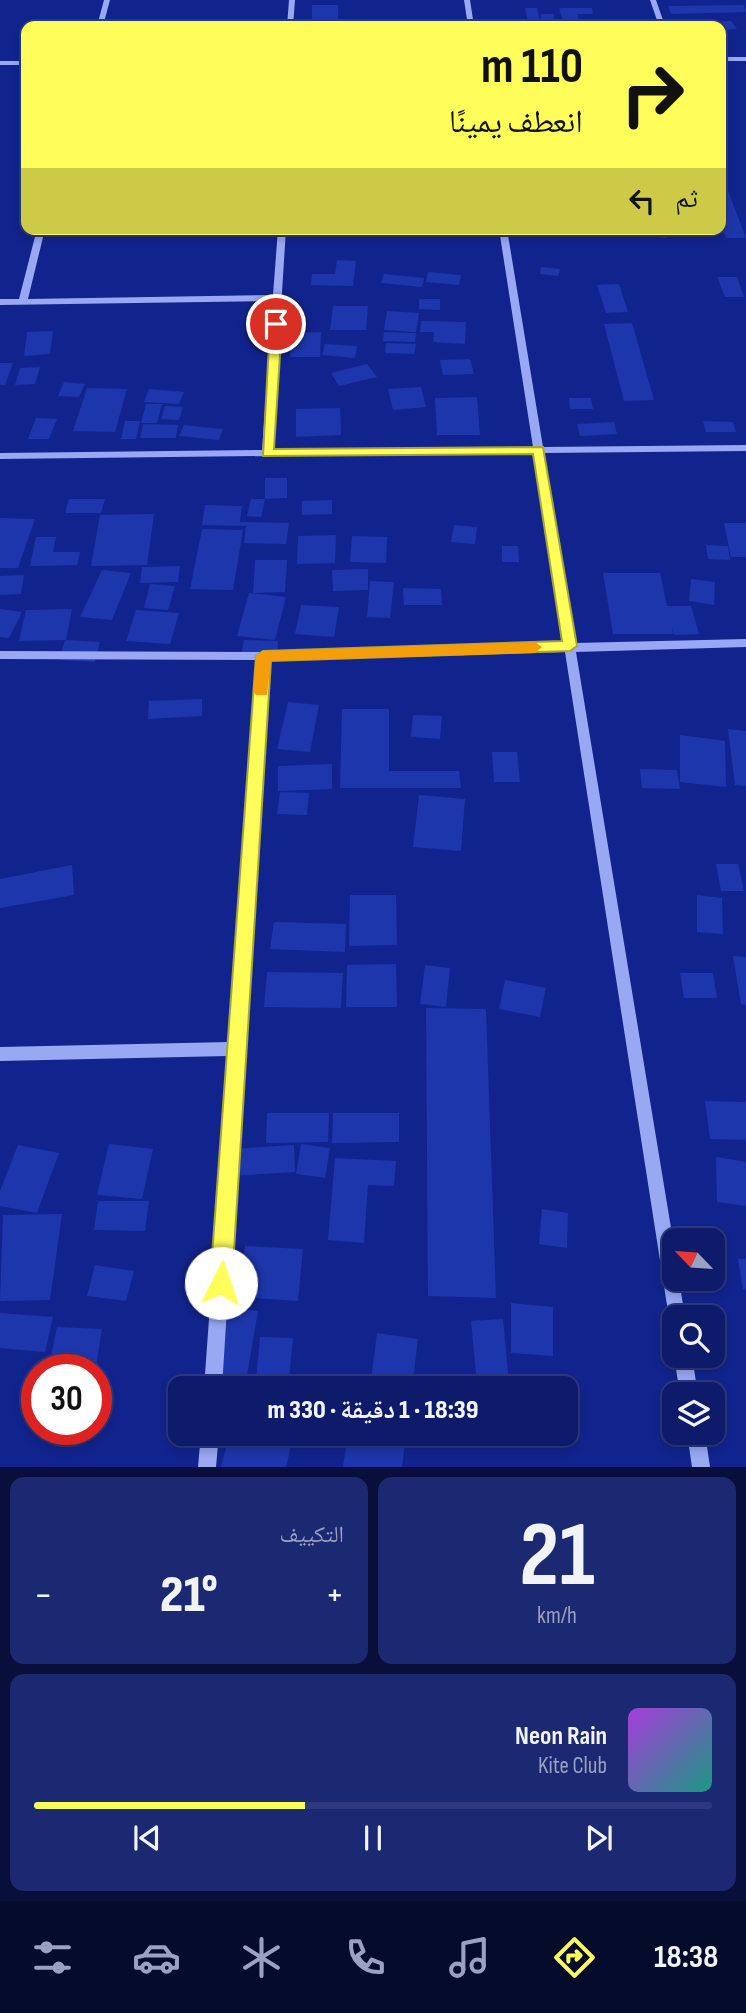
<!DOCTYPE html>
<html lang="ar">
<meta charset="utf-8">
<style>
body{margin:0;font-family:"Sofia Sans Condensed","Noto Naskh Arabic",sans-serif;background:#1b2872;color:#f1f3f6;direction:rtl;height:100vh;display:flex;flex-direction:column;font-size:26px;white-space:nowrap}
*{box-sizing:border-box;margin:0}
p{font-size:23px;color:#9aa1c1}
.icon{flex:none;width:38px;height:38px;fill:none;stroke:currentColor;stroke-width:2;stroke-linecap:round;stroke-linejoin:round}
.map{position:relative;height:1467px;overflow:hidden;direction:ltr}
.sheet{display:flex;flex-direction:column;gap:10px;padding:10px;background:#070f3a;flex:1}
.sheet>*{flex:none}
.hud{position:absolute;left:21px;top:21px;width:705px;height:214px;border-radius:14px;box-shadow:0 4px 10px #0003,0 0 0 2px #2d397e;direction:rtl;background:#fffd59;color:#111;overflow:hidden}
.needle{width:46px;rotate:295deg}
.tools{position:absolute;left:662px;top:1228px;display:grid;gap:14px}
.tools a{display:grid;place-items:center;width:63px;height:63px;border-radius:14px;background:#0d1b6a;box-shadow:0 4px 10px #0003,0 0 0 2px #2d397e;font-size:35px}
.speed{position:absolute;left:21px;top:1354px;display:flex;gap:14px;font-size:35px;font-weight:700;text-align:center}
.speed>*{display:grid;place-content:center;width:91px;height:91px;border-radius:50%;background:#0d1b6a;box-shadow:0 4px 10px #0003,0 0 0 2px #2d397e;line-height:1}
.speed .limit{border:10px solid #d22;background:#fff;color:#111}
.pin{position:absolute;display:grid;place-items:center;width:60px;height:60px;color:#fff;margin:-30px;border:4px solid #fff;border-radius:50%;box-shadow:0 2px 7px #0007}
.me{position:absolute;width:77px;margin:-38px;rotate:4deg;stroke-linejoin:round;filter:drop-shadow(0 0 5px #0008)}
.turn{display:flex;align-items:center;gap:24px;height:147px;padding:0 28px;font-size:32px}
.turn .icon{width:91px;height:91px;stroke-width:2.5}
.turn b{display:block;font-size:49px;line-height:60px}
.then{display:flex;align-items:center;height:66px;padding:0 28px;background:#0003;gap:14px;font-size:26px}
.big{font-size:52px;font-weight:800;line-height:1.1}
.sheet .card{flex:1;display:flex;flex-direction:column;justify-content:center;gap:10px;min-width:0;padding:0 24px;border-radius:14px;background:#1b2872}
.sheet .dial{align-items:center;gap:0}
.dial b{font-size:91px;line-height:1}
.song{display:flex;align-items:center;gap:21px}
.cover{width:84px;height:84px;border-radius:10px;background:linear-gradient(135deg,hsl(280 70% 55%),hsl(170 70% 35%))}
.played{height:7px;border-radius:4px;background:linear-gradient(90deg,#fffd59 40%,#2d397e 40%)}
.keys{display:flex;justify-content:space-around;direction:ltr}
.heat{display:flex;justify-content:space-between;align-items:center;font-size:38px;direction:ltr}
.sheet .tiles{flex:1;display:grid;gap:10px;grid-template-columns:1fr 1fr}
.card:last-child{grid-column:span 2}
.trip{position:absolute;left:168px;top:1376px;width:410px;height:70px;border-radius:14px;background:#0d1b6a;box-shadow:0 4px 10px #0003,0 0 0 2px #2d397e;font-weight:800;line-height:70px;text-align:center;direction:rtl}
.tabs{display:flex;height:112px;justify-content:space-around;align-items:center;background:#050b2a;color:#9aa1c1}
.tabs .icon{width:49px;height:49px}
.tabs .selected{color:#fffd59}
.tabs b{font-size:32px;color:#f1f3f6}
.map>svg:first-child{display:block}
.building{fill:#1e36ac}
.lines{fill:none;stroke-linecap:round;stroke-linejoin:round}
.minor{fill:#98a8f2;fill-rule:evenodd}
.route{fill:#fffd59;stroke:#a6a43a;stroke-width:2}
.slow{fill:#f59e0b}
</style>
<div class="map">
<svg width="746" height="1467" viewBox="0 0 746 1467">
<rect width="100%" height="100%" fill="#11248d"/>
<path class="building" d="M312,5H338V21H312Z
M744,5L746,12L671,14L668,6Z
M525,8H537L540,22H528Z
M559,8H592L593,14H578L579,24L564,23Z
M541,14H554L553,26H540Z
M731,21L737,29L721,30V26H706L704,22Z
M721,185H726L746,238H726L721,227Z
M645,229L668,231L666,238L644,236Z
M337,260L356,261L353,286L311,285L312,274H335Z
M541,267L560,269L558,276L540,274Z
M428,272L461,275L459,285L426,282Z
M384,274L424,278L422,287L381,283Z
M717,277H737L744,297H725Z
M619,284L628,312L606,313L597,285Z
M419,299H440V310L419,309Z
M333,306H368L366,330H330Z
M387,311L419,313L416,332L384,330Z
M421,321L466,322L465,344L433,342L434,332H420Z
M632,323L654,400L624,401L604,324Z
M53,331L50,354L24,356L27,332Z
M321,332L320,357H290L291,333Z
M384,332L416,333L415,342L383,341Z
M386,343L416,344L414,354L385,353Z
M325,344L357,346L355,358L322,355Z
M470,359L474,374L443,375L440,360Z
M0,363H13L5,385H0Z
M367,364L377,377L339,386L331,373Z
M40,367L35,384L15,385L20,368Z
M64,382L85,384L79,397L58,396Z
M421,387L426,407L393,410L388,389Z
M87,388L127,389L115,432L73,431Z
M149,389L184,392L179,404L144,402Z
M477,397L480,435H437L435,398Z
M569,398H591L593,409H570Z
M146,404H162L157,423H141Z
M165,406L183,407L179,420L161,419Z
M340,408L341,435L296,437V409Z
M36,418L57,419L49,439H28Z
M125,421H140L136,439H121Z
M703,421L733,422L736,432H706Z
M614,422L617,434L580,436L577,424Z
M143,424L178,425L176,438H140Z
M184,425L223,429L219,440L179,436Z
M265,478H287V498L265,499Z
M69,499H105L101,513H65Z
M251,499H265L261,517L247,516Z
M332,500V514L302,515V501Z
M205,505L242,506L240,522L289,523L286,544L244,543L246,526L202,525Z
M154,514L147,565L91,566L100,515Z
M0,518L35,519L18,568H0Z
M724,523H746V557H731Z
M454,525L477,527L475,544L451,542Z
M202,529L243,530L233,590L190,589Z
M336,535L335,563L297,564L298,536Z
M352,536L387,537L386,563L350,562Z
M36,537H56L53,552H80L77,565L30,566Z
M706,545L728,546L730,560L708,559Z
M502,546H518L519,562H502Z
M255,560H287L285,592L253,593Z
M180,566L178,582L140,583L142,567Z
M368,569V590L333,591L332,570Z
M102,570L131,573L112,620L80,617Z
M603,573H660L667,606H691L699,634L674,635L672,626L673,634H613Z
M24,575L21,594L0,595V576Z
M691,579L715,582L714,605L689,601Z
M370,581L394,582L390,618L367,617Z
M150,584L175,586L168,610L144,608Z
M403,588L441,589L442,605H404Z
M249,593L286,597L275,640L237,636Z
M301,605L339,607L334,637L295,634Z
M0,609L22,612L9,638L0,637Z
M72,609L66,640L19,641L26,610Z
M136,610L179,613L170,644L126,641Z
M65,640L100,642L95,662L59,660Z
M244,640L278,641L277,658L241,657Z
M202,699V716L148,719L149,701Z
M288,702L319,705L310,752L277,749Z
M342,709H389V771H459L461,788H340Z
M413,715L442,716L440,739L411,737Z
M728,729L746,731V786L735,785Z
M680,735L725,741L726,787L680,782Z
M492,752H517L520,782H494Z
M332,764V789L278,791V766Z
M640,769L677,770L680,789L642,788Z
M280,792L309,793L307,815L277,814Z
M419,795L465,799L461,851L413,847Z
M716,864H738L744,891H721Z
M72,865L74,895L0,908V879Z
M350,895H396L397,945L349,946Z
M697,895L722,898L723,934L697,932Z
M274,922L346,924L345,952L270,949Z
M733,956L746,957V1005L741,1004Z
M396,964L397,1007H346L347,965Z
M425,965L450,968L446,1007L420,1004Z
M267,972L343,973L341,1008L264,1007Z
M680,973H713L717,998H684Z
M505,980L546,988L540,1017L499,1009Z
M426,1008L486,1009L496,1298L428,1296Z
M705,1101L746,1102V1140L710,1139Z
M267,1113H329L328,1142L266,1143Z
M333,1113H399V1142L332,1143Z
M109,1144L153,1149L142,1199L97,1195Z
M301,1144L330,1148L325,1178L296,1174Z
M18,1145L59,1153L37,1213L0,1206V1191Z
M294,1145L295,1172L231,1176V1149Z
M716,1157L746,1162V1206L717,1202Z
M335,1158L396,1161L394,1186L368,1185L364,1243L328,1240Z
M98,1201H149L145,1231L94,1230Z
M542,1209L568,1213L567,1248L539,1244Z
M62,1214L50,1300L0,1301L3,1215Z
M245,1246L303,1249L298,1301L239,1297Z
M738,1259H746V1289H743Z
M95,1265L134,1271L126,1301L87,1296Z
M511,1303L553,1307V1356L511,1353Z
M219,1306L258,1311L245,1387L205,1383Z
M0,1313L53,1317L45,1352L0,1348Z
M503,1319L509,1383L477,1384L471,1321Z
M57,1327L102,1329L96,1366L49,1365Z
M377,1333L418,1339L412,1388H370Z
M260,1337L293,1338L289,1380H256Z
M230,1433H294L286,1467H221Z
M348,1433H406L402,1467H343Z"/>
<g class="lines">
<path class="minor" d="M104,0H110L103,26H97Z
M289,0H295L293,26H287Z
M464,0H470L474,26H468Z
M650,0H656L665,26H659Z
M721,57H746V61H721Z
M0,61H26V65H0Z
M37,229H45L28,299L273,295L278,229H286L272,450L533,447L499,229H507L543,447L746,445V451L544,453L575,643L746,639V647L576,652L674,1246V1279H679L685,1318H674V1325L671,1324L669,1318L565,652L269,660L244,1045L245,1049L243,1054L222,1388H204L228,1056L0,1061V1047L229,1042L257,660L0,659V651L263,652L564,644L534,453L0,459V453L262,450L273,301L0,305V299H19Z
M674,1356H692L698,1395H680Z
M201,1433H219L216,1467H198Z
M687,1433H705L710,1467H692Z"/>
</g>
<path class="route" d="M276,320L282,324L274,449L543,447L577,646L570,651L271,661L232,1283L229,1291L221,1294L213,1291L210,1283L256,656L263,651L562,641L533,454L263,456L270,324Z"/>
<path class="slow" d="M535,642L542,647L535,653L271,661L267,695H256L253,691L256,656L263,651Z"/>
</svg>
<div class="tools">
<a><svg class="needle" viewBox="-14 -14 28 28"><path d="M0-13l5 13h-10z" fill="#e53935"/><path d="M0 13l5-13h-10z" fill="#9aa1c1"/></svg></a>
<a><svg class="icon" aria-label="search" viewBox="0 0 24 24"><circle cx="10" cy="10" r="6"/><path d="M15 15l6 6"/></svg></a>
<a><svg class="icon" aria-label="layers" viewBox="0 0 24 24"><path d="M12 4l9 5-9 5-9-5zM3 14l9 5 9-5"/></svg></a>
</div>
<div class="speed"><div class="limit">30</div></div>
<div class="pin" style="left:276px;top:324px;background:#d93025"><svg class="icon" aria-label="arrive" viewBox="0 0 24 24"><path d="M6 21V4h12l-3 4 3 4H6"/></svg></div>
<svg class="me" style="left:221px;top:1283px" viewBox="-20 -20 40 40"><circle r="19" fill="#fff"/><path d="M0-13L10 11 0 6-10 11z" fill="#fffd59"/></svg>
<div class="trip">18:39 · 1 دقيقة · 330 m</div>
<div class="hud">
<div class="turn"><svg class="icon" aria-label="right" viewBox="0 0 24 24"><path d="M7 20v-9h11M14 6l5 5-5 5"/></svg><div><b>110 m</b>انعطف يمينًا</div></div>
<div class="then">ثم<svg class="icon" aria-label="left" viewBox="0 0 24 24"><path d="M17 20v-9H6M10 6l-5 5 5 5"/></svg></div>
</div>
</div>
<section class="sheet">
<div class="tiles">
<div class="card dial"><b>21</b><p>km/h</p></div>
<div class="card"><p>التكييف</p>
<div class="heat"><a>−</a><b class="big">21°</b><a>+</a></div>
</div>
<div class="card">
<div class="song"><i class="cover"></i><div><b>Neon Rain</b><p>Kite Club</p></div></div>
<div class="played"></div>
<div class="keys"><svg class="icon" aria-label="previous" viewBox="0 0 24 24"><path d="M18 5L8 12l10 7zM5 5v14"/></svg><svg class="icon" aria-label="pause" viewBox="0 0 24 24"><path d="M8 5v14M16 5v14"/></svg><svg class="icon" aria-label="next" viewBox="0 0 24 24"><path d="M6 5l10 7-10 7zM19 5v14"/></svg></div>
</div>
</div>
</section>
<nav class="tabs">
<b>18:38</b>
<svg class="icon selected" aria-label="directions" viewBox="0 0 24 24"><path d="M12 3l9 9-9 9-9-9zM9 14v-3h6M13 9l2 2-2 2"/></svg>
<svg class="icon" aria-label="music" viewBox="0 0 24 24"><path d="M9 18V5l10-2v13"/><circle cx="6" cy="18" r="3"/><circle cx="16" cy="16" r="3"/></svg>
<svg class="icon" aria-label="phone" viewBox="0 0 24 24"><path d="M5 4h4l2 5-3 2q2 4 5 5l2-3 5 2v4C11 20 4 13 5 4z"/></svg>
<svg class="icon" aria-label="climate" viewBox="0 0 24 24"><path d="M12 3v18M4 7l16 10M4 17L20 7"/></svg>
<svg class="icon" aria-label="car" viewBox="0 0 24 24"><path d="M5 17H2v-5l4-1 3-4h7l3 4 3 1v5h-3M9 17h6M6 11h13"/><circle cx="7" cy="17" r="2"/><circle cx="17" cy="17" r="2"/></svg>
<svg class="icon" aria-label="filters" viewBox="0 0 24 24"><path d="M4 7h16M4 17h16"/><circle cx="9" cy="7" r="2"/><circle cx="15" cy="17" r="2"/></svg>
</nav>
